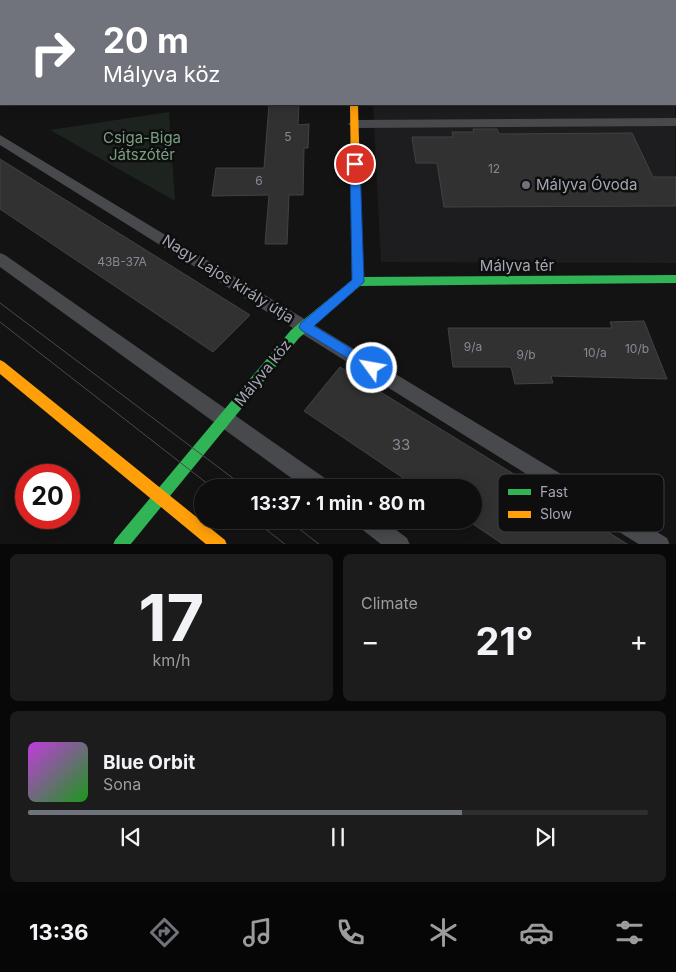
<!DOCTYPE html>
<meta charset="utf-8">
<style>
body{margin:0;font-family:Inter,sans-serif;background:#1c1c1c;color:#f1f3f6;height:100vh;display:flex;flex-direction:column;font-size:19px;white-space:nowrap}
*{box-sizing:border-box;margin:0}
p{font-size:16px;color:#9b9c9e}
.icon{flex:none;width:28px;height:28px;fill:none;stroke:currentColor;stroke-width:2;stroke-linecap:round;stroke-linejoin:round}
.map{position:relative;height:544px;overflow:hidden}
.sheet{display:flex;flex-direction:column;gap:10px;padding:10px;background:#080808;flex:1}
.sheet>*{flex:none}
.banner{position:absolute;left:0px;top:0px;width:676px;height:105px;box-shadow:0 2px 12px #0003,0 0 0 1px #2e2e2e;background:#71737c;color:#fff;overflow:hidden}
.speed{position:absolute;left:15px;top:464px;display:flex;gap:10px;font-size:25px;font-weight:700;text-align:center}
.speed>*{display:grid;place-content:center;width:65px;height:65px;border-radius:50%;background:#0e0e0e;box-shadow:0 2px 12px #0003,0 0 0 1px #2e2e2e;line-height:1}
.speed .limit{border:8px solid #d22;background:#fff;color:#111}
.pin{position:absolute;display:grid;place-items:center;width:42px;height:42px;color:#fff;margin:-21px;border:2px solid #fff;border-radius:50%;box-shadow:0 1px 5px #0007}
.me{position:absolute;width:55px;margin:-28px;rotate:302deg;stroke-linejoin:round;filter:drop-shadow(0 0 4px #0008)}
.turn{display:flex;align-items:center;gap:18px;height:105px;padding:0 20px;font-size:22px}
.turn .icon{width:65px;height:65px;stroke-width:2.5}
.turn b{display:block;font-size:35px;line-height:42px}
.big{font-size:38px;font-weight:700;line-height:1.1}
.sheet .widget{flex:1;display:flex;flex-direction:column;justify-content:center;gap:8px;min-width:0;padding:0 18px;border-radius:8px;background:#1c1c1c}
.sheet .dial{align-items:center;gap:0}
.dial b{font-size:65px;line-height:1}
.song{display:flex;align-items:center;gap:15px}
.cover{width:60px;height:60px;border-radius:8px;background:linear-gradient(135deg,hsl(290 70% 55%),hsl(120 70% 35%))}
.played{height:5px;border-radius:2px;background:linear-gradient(90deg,#71737c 70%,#2e2e2e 70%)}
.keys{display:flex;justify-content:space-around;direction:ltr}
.heat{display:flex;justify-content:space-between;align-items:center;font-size:28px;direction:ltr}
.sheet .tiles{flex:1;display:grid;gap:10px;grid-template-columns:1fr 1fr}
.widget:last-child{grid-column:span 2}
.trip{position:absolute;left:194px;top:479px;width:288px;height:50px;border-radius:25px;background:#0e0e0e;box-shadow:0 2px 12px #0003,0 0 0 1px #2e2e2e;font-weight:700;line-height:50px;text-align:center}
.tab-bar{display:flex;height:80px;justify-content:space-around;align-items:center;background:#060606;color:#9b9c9e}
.tab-bar .icon{width:35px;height:35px}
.tab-bar .active{color:#71737c}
.tab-bar b{font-size:22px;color:#f1f3f6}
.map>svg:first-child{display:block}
.built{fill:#1d1d1f}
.green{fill:#1d241f}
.building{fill:#313132;stroke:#424246}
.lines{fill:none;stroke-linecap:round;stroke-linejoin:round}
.lane{fill:#48494c;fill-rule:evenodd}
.street{fill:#48494c;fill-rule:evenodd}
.fast{fill:#30b455;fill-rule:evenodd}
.slow{fill:#ff9f0a;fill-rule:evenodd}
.tram{stroke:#494a4d;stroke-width:1}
.route{fill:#1a73e8;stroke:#114b97}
.poi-dot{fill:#71737c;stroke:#0e0e0f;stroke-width:2}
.labels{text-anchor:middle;stroke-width:5;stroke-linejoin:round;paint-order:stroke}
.number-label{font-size:12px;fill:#878a94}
.park-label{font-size:15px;fill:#7b9f83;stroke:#0e0e0f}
.poi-label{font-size:15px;fill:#a4a7b4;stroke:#0e0e0f;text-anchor:start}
.street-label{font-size:15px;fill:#a4a7b4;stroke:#0e0e0f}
.near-number-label{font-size:15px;fill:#878a94}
.key{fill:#0e0e0f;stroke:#3b3c41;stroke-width:1}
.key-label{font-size:14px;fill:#a4a7b4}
</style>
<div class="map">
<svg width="676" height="545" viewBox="0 0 676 545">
<rect width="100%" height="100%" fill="#131313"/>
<path class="built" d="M367,0H636L637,1H367Z
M675,64L676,263L381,262L373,104H675Z"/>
<path class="green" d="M169,112L175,201L50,130Z"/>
<path class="building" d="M269,104H299L298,125L309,124L308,148H304L303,195H289L287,244H265L269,195L212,196L216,168H264Z
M473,129H497L499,134L632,133L653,177H676V206L444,207L437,163H416L412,137H453L452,132H474Z
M0,159L250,315L213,352L0,209Z
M644,321L667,379L551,376L553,383L515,384L511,367H453L448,328H612L610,322Z
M340,367L629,545H504L467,520H472V488H418L304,411Z"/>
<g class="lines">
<path class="lane" d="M676,118V126L354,128L348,124L354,120Z
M0,135L667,538L670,545H640L0,145Z
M0,253L5,255L329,481L331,488H305L0,267Z
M356,520H383L407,538L410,545H382L359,527Z"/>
<path class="street" d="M343,0H361V1H343Z
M640,0H658L659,1H641Z
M675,32L676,33V46L675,45Z"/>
<path class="fast" d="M357,250L362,254L364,277L676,275V283L360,286L299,338L130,545H113L115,540L291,330L352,280V254Z"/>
<path class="slow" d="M350,104H358L362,254L357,258L352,254Z
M0,360L4,362L225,540L227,545H207L0,374Z"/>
<path class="tram" d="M0,303L246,488
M0,322L213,488
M254,520L286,545
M288,520L320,545"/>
</g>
<path class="route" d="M355,160L360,164L364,282L314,326L377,364L379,368L377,372L372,373L301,330L299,327L301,323L352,280L350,164Z"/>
<circle class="poi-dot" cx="526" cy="185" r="5"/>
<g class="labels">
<g class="number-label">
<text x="288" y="141">5</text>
<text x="494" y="173">12</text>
<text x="259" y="185">6</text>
<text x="122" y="266">43B-37A</text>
<text x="473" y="351">9/a</text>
<text x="637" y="353">10/b</text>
<text x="595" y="357">10/a</text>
<text x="526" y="359">9/b</text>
</g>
<g class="park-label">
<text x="142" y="143">Csiga-Biga<tspan x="142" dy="17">Játszótér</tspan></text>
</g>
<g class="poi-label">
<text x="536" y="190">Mályva Óvoda</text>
</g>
<g class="street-label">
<text x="517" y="271">Mályva tér</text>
<text transform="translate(228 279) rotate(32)" y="5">Nagy Lajos király útja</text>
<text transform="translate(263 373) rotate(-51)" y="5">Mályva köz</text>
</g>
<g class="near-number-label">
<text x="401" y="450">33</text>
</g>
</g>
<rect x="498" y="474" width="166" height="58" rx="8" class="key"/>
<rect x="508" y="489" width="23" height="6" fill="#30b455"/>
<rect x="508" y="511" width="23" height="7" fill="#ff9f0a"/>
<g class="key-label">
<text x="540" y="497">Fast</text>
<text x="540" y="519">Slow</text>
</g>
</svg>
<div class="speed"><div class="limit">20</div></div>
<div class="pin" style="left:355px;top:164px;background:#d93025"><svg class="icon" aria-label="arrive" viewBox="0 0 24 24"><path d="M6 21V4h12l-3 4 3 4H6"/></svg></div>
<svg class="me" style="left:372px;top:368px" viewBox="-20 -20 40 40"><circle r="17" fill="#1a73e8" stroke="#fff" stroke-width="3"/><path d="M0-11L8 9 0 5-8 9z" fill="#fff"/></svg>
<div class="trip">13:37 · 1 min · 80 m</div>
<div class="banner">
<div class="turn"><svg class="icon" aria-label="right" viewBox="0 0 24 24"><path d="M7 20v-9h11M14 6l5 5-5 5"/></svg><div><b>20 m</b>Mályva köz</div></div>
</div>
</div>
<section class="sheet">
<div class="tiles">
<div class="widget dial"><b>17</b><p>km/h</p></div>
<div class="widget"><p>Climate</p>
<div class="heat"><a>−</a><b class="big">21°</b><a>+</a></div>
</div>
<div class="widget">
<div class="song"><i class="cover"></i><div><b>Blue Orbit</b><p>Sona</p></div></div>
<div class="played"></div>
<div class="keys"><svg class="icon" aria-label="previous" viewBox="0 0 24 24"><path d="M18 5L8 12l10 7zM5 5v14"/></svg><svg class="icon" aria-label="pause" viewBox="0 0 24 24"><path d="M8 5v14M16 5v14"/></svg><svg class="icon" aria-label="next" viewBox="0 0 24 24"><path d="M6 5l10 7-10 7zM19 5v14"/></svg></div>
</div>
</div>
</section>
<nav class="tab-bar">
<b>13:36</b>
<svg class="icon active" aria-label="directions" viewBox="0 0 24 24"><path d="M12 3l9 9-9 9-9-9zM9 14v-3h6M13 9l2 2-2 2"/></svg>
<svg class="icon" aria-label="music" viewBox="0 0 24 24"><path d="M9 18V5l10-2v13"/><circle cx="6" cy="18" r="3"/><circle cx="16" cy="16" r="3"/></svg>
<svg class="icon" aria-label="phone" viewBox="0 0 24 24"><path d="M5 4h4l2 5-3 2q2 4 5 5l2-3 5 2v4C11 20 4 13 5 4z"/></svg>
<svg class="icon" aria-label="climate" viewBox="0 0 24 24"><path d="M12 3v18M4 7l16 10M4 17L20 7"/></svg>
<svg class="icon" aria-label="car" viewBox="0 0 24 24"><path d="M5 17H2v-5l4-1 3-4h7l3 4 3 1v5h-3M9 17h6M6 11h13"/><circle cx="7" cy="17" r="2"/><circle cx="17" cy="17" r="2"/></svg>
<svg class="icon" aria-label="filters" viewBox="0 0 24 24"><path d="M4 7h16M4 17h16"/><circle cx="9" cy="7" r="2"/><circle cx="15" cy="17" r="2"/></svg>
</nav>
